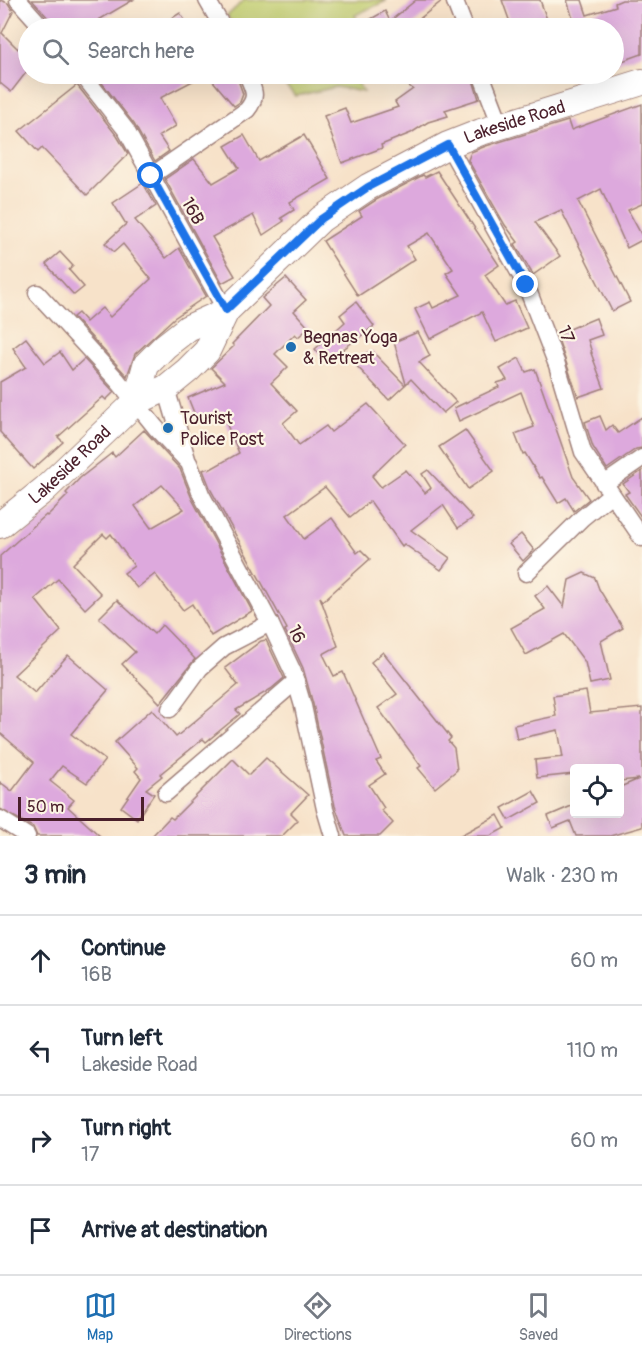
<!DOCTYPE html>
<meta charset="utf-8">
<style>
body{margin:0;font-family:Pangolin,sans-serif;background:#f6f6f7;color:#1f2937}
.controls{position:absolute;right:18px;bottom:18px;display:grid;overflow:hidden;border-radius:6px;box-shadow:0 6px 24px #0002}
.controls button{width:54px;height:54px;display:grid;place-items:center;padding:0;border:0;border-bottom:2px solid #e0e1e3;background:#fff;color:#1f2937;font:30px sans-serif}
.scale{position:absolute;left:18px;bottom:15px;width:126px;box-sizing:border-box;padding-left:6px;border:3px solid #4a1f2b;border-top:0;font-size:16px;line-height:21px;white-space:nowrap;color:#4a1f2b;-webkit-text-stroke:4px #fcf5e5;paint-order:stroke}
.stop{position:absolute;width:18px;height:18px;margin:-14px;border:4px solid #1a73e8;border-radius:50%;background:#fff}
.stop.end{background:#1a73e8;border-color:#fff;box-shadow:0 2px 6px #0008}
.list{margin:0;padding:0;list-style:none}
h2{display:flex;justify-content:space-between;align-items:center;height:78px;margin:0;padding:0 24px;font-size:26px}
h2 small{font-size:20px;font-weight:400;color:#747a83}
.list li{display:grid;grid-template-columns:39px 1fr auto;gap:18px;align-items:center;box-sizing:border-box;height:90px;padding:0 24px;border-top:2px solid #e0e1e3}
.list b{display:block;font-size:22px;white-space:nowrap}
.list p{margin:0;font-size:20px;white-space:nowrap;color:#747a83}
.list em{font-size:20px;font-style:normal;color:#747a83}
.icon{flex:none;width:33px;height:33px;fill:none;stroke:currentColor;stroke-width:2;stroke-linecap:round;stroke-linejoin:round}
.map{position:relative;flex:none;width:642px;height:836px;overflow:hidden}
.search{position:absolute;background:#fff;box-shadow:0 6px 24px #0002;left:18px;right:18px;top:18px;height:66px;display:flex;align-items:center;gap:15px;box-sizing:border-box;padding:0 21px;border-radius:33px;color:#747a83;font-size:22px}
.sheet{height:438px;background:#fff}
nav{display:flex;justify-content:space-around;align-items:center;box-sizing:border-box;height:84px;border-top:2px solid #e0e1e3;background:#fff;font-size:16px;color:#747a83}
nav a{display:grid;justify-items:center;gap:3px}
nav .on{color:#1f6fb2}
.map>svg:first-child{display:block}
.green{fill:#c1cd6f;stroke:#86764d;stroke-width:1.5}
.building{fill:#dda9dd;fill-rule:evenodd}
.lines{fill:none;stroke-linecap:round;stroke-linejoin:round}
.street-casing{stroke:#a0807a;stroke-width:19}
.primary-casing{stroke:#a0807a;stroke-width:28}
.street{stroke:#fff;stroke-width:16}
.primary{stroke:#fff;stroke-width:26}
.route{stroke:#1a73e8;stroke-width:8}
.poi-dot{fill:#1f6fb2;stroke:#fcf5e5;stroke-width:2}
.labels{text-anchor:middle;stroke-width:4.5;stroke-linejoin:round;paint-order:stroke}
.street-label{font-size:18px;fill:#4a1f2b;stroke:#fcf5e5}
.poi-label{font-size:18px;fill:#4a1f2b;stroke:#fcf5e5;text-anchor:start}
</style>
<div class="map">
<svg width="642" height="836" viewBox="0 0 642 836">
<rect width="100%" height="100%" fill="#fcf5e5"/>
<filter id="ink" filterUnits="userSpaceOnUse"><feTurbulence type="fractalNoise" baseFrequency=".0167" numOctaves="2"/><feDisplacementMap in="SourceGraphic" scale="12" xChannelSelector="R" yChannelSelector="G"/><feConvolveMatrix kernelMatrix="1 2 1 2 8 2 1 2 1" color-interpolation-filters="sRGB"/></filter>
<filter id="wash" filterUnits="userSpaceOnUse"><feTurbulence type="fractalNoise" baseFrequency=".008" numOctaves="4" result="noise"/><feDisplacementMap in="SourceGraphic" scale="24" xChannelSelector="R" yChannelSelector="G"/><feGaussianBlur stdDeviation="1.35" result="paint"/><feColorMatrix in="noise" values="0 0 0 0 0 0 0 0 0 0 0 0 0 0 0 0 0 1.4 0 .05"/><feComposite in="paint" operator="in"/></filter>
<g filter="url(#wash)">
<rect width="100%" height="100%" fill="#f7e2c9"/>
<!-- green -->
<g class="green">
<path d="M244,0h142v1l-31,14 6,13h-125l-9,-12z"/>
<path d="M274,74h79l10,18 -27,-5 -40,9z"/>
</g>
<g id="blocks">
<!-- building -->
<g class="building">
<path d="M0,0l8,3 5,8 -11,22 16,16 10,-12v33l-17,22 -11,-9z"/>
<path d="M32,0h101l-48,28h-32l-2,-7z"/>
<path d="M416,0h27l-35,28h-53l30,-17 5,10z"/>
<path d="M502,0h38l10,28h-38z"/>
<path d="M567,0h15l5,15 29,-9 -1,-3 7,-3h20v54l-28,10v-36h-59l-1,-3 19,-6z"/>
<path d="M180,13l10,15h-34z"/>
<path d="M95,74h111l-46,24 16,28 -17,10 10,15 -14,10 -21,-37z"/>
<path d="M207,74h25l6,6 5,14 -3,8 -6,4z"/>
<path d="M392,74h79l8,25 -34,11 3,6 -20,6 -17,11 -30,12 1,3 -40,15 -18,-47 21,-8 6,15 47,-16 -3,-5 18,-13z"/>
<path d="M77,85l40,51 11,18 -41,41 -45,-47 -4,4 -19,-21z"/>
<path d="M642,104v100l-14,6 14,26v4l-15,8 -26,-59 -23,12 52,101 -18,9 -51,-101 -26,12 25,34 -27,19 -18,-31 3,-2 -13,-17 -37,-65 3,-8 15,-6 82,-25 3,9z"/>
<path d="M244,135l15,26 45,-26 26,44 -40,23 4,8 -13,8 3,3 -21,14 -10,-20 -41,22 23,39 -13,7 -57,-104 29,-20 19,24 26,-15 -14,-22z"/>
<path d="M437,171l62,94 -14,10 20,30 10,-4 12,27 -31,14 -14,-30 -52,27 -15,-30 15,-7 3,6 28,-13 -15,-22 7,-4 -24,-36 -22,13 8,13 -57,37 -35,-55 39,-25 -3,-5 17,-11 47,-25 2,2z"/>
<path d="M143,183l13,23 -21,14 31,38 13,-10 27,48 -32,22 -39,36 -8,22 -54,-59 5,-4 8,9 16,-14 8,9 41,-38 -28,-35 -9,8 -9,-9 21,-19 -13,-21z"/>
<path d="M60,252l13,14 -4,4 15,17 -10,8 -28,-31z"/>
<path d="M286,278l20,22 -12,11 15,17 -11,9 -3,-3 -20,20 13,13 -17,16 26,28 -14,12 16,22 27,-19 5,6 37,-28 37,40 -33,32 9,11 25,-17 19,23 6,-5 -9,-14 6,-4 45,48 -15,10 -15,-23 -32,25 39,28 -9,12 -37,-26 -2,2 -32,-45 -20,16 -25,-30 -38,28 17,24 28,-21 25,35 4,-3 9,9 -47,42 -3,-4 18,49 -15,8 11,22 9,-4 38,87 -5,2 9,13 -16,11 15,23 -3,2 12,13 -13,13h-34l-11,-30 -22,-102 -10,-36 -18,-38 2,-1 -76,-139 -8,-20 5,-2 1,2 30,-17 -18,-42 -24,9 -9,-22 37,-16 -14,-14 23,-22 -2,-2 37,-38 -7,-8z"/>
<path d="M356,302l18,24 -48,36 -11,-13 30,-27 -5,-7z"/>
<path d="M596,318l6,17 -14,5 4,13h-1l13,35 -26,9 -21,-61 15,-8z"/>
<path d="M418,332l12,24 -11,6 37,40 -13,11 -32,-34 -5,5 -12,-42z"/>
<path d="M26,338l19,25 15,-11 12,18 12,-11 30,33 -8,8 -3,-3 -45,40 5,5 -30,27 -33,-37v-50l26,-15 -13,-19z"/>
<path d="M372,351l33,34 -16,15 -38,-40z"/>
<path d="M519,358l7,14 9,-3 38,108 16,22 -15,12 -8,-13 -8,5 -16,-26 -2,1 -15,-25 -2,1 -8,-20 19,-7 -13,-35 -62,29 -5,-13 45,-21 -2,-4 10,-3 -7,-11z"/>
<path d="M600,416l6,14 6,-5 6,8 24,-16v31l-6,1 -29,20 -14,-22 -8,-25z"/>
<path d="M144,430l36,39 12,30 60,112 -41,25 -19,-32 -9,6 -28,-36 -18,14 -13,-15 10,-7 -23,-32 -4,4 -4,-4 -30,30 28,30 -16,15 -27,-30 -23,20 26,32 -47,44 21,18 33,-38 40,35 -37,44 34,26 -18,23 -25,-17 -12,15 24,19 -6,7 32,29h-63l-4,-9 -33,-18v-27l12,9 22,-29 -34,-29v-177l46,-41 1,1 21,-21 -2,-2 14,-15 32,-25 3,4zM162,485l22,24 -33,19 -16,-22z"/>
<path d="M465,430l29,41 -26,18 -29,-42z"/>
<path d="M642,471v47l-17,-24 4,-2 -6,-8z"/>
<path d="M521,534l13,16 -11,11 -14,-17z"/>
<path d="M584,573l11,5 4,11 24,39 -22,13 9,39 -20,4 -5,-22 -21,-28 -38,21 -15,-27 34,-19 -10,-13 13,-10 16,21 5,-27z"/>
<path d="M117,600l37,34 8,-9 33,34 -35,44 -38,-39 13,-12 -36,-34z"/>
<path d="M266,640l18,38 -13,11 -35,21 4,4 -34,28 -3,-3 -43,35 2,2 -16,13 8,5 -17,25 -16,-12 20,-29 -6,-7 3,-3 -23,-26 37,-33 24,28 62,-52 -13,-17 36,-27z"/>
<path d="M383,652l68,86 -3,3 6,7 3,22 -22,18 -17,-20 3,-2 -43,-58 19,-14 -26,-32z"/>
<path d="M586,691l4,22 52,-5v119l-32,9h-34l-6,-15 -17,7 -5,-12 26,-11v8h46v-26l19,-8 -19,2v-13h-46v6l-37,4 -2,-18 28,-3 -5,-27 -41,9 -3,-14 42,-9 -3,-20z"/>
<path d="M266,758l42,37 -17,18 7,7 -16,16h-130l18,-19 3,2 60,-60 16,16z"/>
<path d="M533,791l7,12 -31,17 -7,-12z"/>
<path d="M498,815l7,13 -15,8h-31z"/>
</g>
</g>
</g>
<g filter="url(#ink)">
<use href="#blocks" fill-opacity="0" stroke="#a0807a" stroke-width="1.5"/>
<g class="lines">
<defs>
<g id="street">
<path d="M18,0l25,28"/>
<path d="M207,0l16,28"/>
<path d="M455,2l10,26"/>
<path d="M82,74l44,56 100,181"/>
<path d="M481,74l20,52"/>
<path d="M448,145l78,140 31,80 26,87 59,86"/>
<path d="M151,176l96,-66c12,-15 6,-20 0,-36"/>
<path d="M37,293l81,88 38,47 33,35 12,31 69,129 23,49 10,34 22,103 8,27"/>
<path d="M166,388l21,71"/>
<path d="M604,484l38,-26"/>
<path d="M526,573l56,-55 28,-23"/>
<path d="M170,709l30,-41 24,-21 46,-24"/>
<path d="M166,793l130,-112"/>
<path d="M0,819l27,17"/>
</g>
<g id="primary">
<path id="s1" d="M136,402l10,-37 19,-19 23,-18 38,-17 95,-92 47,-32 80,-42 33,-13 161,-50"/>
<path id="s2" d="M0,525l45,-36 91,-87 30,-14 22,-18 19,-19 19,-40"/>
</g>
</defs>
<!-- street casing -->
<use href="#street" class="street-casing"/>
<!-- primary casing -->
<use href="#primary" class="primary-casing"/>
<!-- street -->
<use href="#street" class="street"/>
<!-- primary -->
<use href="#primary" class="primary"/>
</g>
</g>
<g class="lines" filter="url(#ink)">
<!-- route -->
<path class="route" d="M151,176l75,134 95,-91 47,-32 80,-42 78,140"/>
</g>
<!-- markers -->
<g class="poi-dot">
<circle cx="291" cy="347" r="6"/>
<circle cx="168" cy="428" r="6"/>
</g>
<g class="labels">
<!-- street labels -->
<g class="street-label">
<text dy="6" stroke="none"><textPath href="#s1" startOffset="486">Lakeside Road</textPath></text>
<text transform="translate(193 211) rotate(61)" y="6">16B</text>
<text transform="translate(566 334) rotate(69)" y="6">17</text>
<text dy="6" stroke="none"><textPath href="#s2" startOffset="92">Lakeside Road</textPath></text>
<text transform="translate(297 634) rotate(65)" y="6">16</text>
</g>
<!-- poi labels -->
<g class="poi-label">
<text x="303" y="343">Begnas Yoga<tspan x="303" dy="21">&amp; Retreat</tspan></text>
<text x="180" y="424">Tourist<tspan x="180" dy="21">Police Post</tspan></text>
</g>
</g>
</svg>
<div class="controls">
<button><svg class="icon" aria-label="locate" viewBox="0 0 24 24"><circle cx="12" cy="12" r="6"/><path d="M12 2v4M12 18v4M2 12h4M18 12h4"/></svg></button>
</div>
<div class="scale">50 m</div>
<div class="stop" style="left:151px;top:176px"></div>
<div class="stop end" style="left:526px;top:285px"></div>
<div class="search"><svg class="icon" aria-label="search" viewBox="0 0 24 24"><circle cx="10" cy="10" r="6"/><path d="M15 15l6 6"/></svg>Search here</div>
</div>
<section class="sheet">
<h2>3 min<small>Walk · 230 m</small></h2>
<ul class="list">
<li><svg class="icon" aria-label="ahead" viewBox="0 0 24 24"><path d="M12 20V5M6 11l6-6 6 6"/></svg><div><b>Continue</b><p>16B</p></div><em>60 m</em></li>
<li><svg class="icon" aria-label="left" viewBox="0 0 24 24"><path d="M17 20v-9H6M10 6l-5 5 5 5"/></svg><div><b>Turn left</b><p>Lakeside Road</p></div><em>110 m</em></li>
<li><svg class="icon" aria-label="right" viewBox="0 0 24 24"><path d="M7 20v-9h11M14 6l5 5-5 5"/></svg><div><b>Turn right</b><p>17</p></div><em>60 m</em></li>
<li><svg class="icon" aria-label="arrive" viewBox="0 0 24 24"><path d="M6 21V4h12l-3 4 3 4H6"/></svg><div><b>Arrive at destination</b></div></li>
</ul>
</section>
<nav>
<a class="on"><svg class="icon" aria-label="map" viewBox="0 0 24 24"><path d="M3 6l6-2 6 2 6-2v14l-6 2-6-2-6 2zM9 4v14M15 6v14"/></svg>Map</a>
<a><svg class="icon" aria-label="directions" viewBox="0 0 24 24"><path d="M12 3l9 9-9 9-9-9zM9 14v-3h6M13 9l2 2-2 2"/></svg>Directions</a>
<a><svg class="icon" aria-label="saved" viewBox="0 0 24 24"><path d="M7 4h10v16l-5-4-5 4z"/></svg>Saved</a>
</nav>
